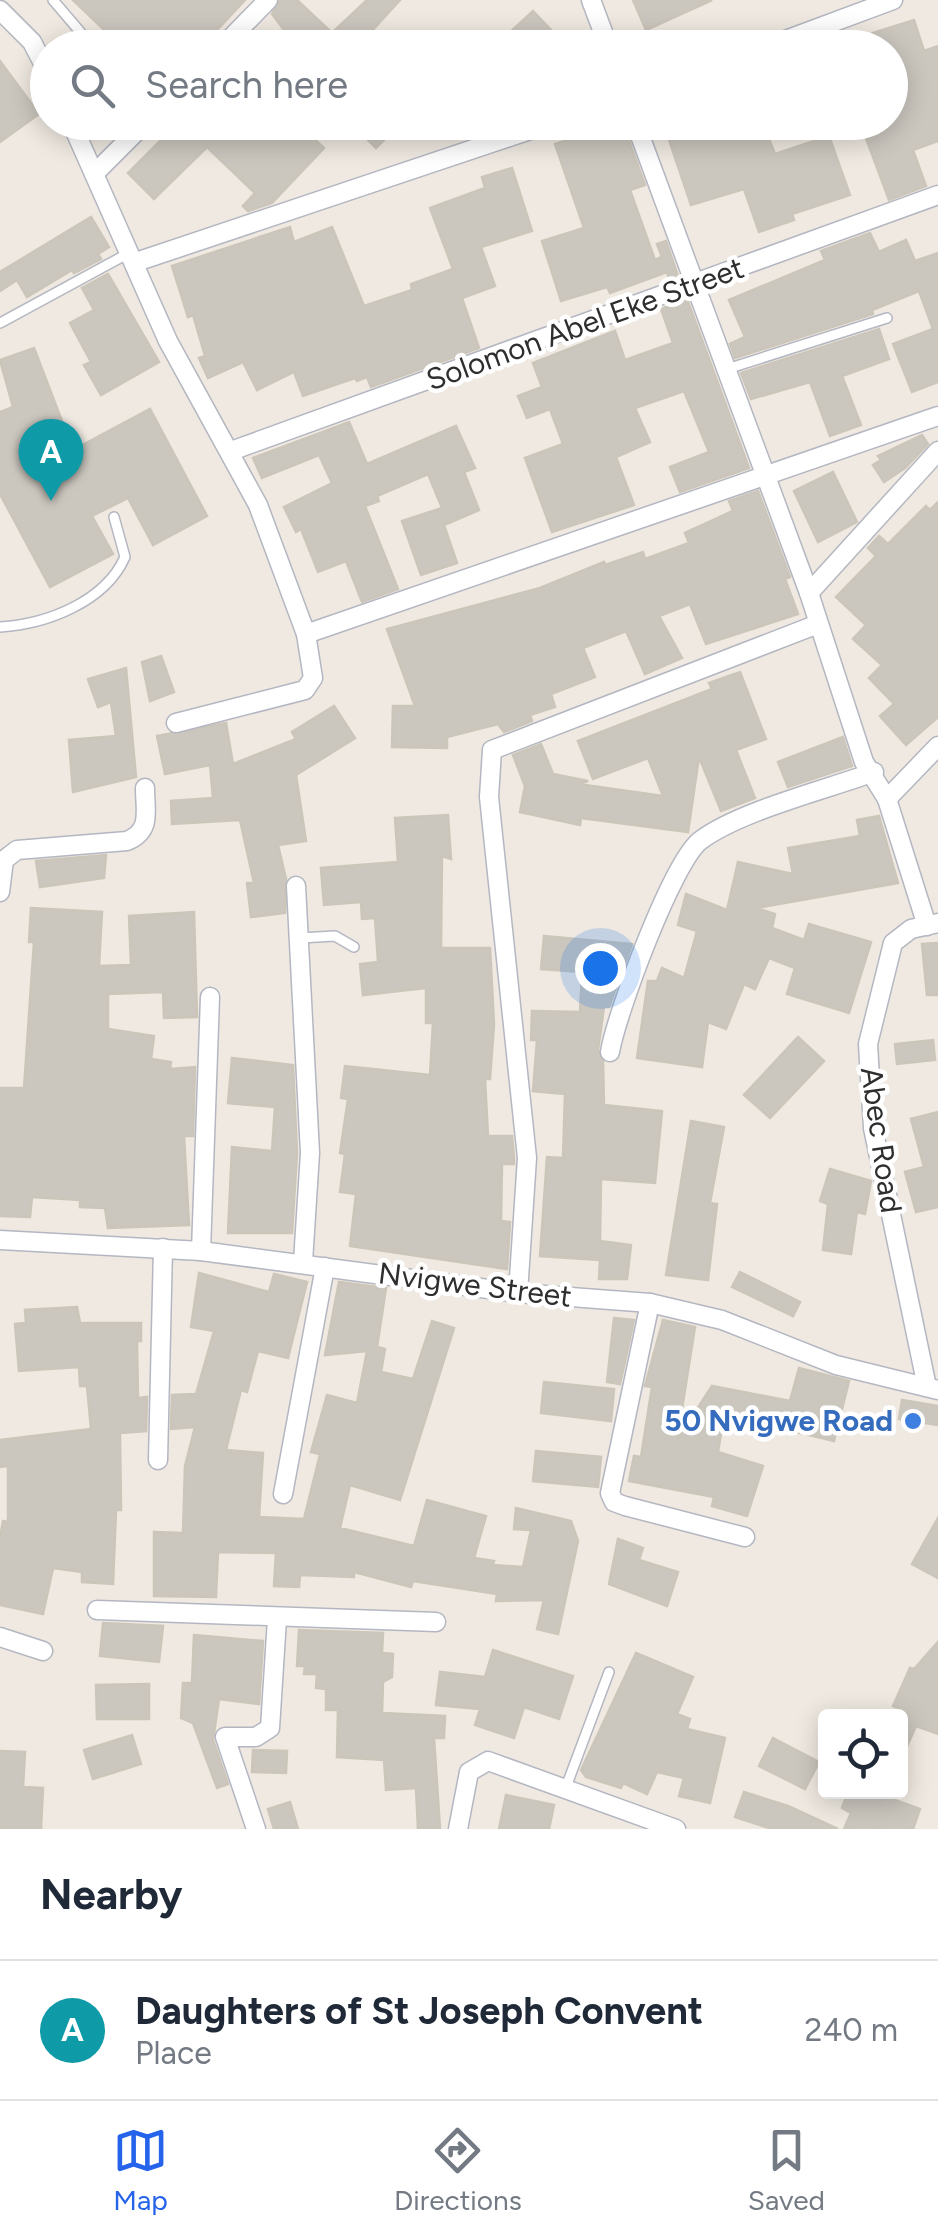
<!DOCTYPE html>
<style>
body{margin:0;font-family:Figtree,sans-serif;background:#f6f6f7;color:#1f2937}
.controls{position:absolute;right:30px;bottom:30px;display:grid;overflow:hidden;border-radius:10px;box-shadow:0 5px 25px #0003}
.controls button{width:90px;height:90px;display:grid;place-items:center;padding:0;border:0;border-bottom:2px solid #e0e1e3;background:#fff;color:#1f2937;font:50px sans-serif}
.you{position:absolute;left:600px;top:968px;width:35px;height:35px;margin:-25px;border:8px solid #fff;border-radius:50%;background:#1a73e8;box-shadow:0 0 0 15px #1a73e833}
.badge{display:grid;place-items:center;width:65px;height:65px;border-radius:50%;background:#2563eb;color:#fff;font-size:32px;font-weight:700}
.pin{position:absolute;translate:-50% -82px;filter:drop-shadow(0 2px 5px #0008)}
.pin::after{content:'';position:absolute;top:52px;width:35px;height:30px;background:inherit;clip-path:polygon(0 0,100% 0,50% 100%)}
.list{margin:0;padding:0;list-style:none}
h2{display:flex;justify-content:space-between;align-items:center;height:130px;margin:0;padding:0 40px;font-size:42px}
h2 small{font-size:32px;font-weight:400;color:#747a83}
.list li{display:grid;grid-template-columns:65px 1fr auto;gap:30px;align-items:center;box-sizing:border-box;height:140px;padding:0 40px;border-top:2px solid #e0e1e3}
.list b{display:block;font-size:38px;white-space:nowrap}
.list p{margin:0;font-size:32px;white-space:nowrap;color:#747a83}
.list em{font-size:32px;font-style:normal;color:#747a83}
.icon{flex:none;width:55px;height:55px;fill:none;stroke:currentColor;stroke-width:2;stroke-linecap:round;stroke-linejoin:round}
.map{position:relative;flex:none;width:938px;height:1829px;overflow:hidden}
.search{position:absolute;background:#fff;box-shadow:0 5px 25px #0003;left:30px;right:30px;top:30px;height:110px;display:flex;align-items:center;gap:25px;box-sizing:border-box;padding:0 35px;border-radius:55px;color:#747a83;font-size:38px}
.sheet{height:270px;background:#fff}
nav{display:flex;justify-content:space-around;align-items:center;box-sizing:border-box;height:140px;border-top:2px solid #e0e1e3;background:#fff;font-size:28px;color:#747a83}
nav a{display:grid;justify-items:center;gap:5px}
nav .on{color:#2563eb}
.map>svg:first-child{display:block}
.building{fill:#cbc7bf;stroke:#cbc5ba;stroke-width:2.5}
.lines{fill:none;stroke-linecap:round;stroke-linejoin:round}
.lane-casing{stroke:#b4b7c1;stroke-width:12}
.street-casing{stroke:#b4b7c1;stroke-width:21}
.lane{stroke:#fff;stroke-width:9}
.street{stroke:#fff;stroke-width:18}
.shop-dot{fill:#3f7fe0;stroke:#fff;stroke-width:4}
.labels{text-anchor:middle;stroke-width:9;stroke-linejoin:round;paint-order:stroke}
.street-label{font-size:30px;fill:#2e2e2e;stroke:#fff}
.shop-label{font-size:30px;font-weight:bold;fill:#366cbe;stroke:#fff;text-anchor:end}
</style>
<div class="map">
<svg width="938" height="1829" viewBox="0 0 938 1829">
<rect width="100%" height="100%" fill="#efe9e1"/>
<!-- building -->
<g class="building">
<path d="M73,0h172l-45,48h-77z"/>
<path d="M280,0h17l35,33 35,-33h33l-44,48h-82l13,-14 -15,-20z"/>
<path d="M633,0h79l-66,30z"/>
<path d="M533,11l18,19 6,18h-64z"/>
<path d="M914,20l10,31 14,-5v95l-25,9 13,36 -37,14 -29,-78h30v-74l-52,-4z"/>
<path d="M0,61l39,53 -39,28z"/>
<path d="M179,122h117l28,26 -52,55 -24,8 -5,-5 12,-13 -48,-46 -53,52 -26,-26z"/>
<path d="M350,122h52l-26,26z"/>
<path d="M622,122l23,63 -15,5 25,70 7,-3 -5,-13 9,-3 12,35 -9,3 -2,-7 -57,21 -3,-6 -46,14 -19,-60 42,-13 -29,-84z"/>
<path d="M663,122h99l13,32 54,-18 21,59 -58,19 2,6 -35,12 -15,-43 -53,16z"/>
<path d="M512,168l20,63 -51,16 14,39 -33,12 17,50 -108,39 -4,-10 -10,4 -2,-3 -52,18 -9,-24 -37,18 -14,-28 -35,16 -9,-20 6,-2 -12,-41 -5,2 -16,-51 118,-39 4,15 38,-15 32,79 48,-16 -1,-6 42,-15 -23,-61 55,-20 -3,-11z"/>
<path d="M91,217l18,30 -11,7 3,5 -27,14 -2,-3 -45,27 -10,-17 -17,11v-19z"/>
<path d="M870,233l9,19 27,-12 9,21 23,-8v129l-26,10 -19,-48 40,-15 -14,-38 -47,19 1,4 -138,44 -5,-14 15,-7 -16,-37 96,-40 -4,-9z"/>
<path d="M108,274l51,88 -58,33 -17,-30 7,-3 -21,-39 24,-13 -12,-22z"/>
<path d="M687,299l62,169 -69,24 -10,-25 39,-15 -25,-61 -49,17 15,34 -34,15 18,48 -82,27 -27,-74 38,-14 -13,-35 -23,9 -9,-22 24,-9 -9,-24 82,-32 10,29 48,-17 -12,-34z"/>
<path d="M879,329l10,30 -47,17 19,49 -31,11 -20,-54 -59,17 -10,-26z"/>
<path d="M34,348l39,102 77,-41 57,107 -54,29 -25,-47 -36,18 21,38 -63,33 -50,-93v-82l13,-5 -13,-47z"/>
<path d="M349,422l18,42 89,-38 19,42 -11,4 15,38 -35,15 13,38 -36,12 -19,-54 40,-13 -14,-34 -51,22 2,5 -14,5 33,83 -36,13 -16,-41 -28,11 -17,-43 -5,3 -12,-25 48,-24 -13,-28 -57,23 -9,-20z"/>
<path d="M922,435l6,9 -23,24 -21,14 -11,-17 8,-5 -3,-4z"/>
<path d="M833,472l24,50 -39,20 -24,-51z"/>
<path d="M758,491l32,86 -5,2 13,35 -92,30 -16,-40 -31,12 23,42 -37,16 -19,-43 -43,17 12,29 -44,17 4,13 -25,8 2,6 -28,11 -6,-8 -51,13v11l-55,-1 1,-41h22l-28,-77 153,-41 64,-26 1,3 38,-13 2,7 44,-16 -4,-10 48,-22 -4,-10z"/>
<path d="M938,502v215l-32,28 -26,-29 14,-12 -25,-26 13,-13 -29,-26 13,-14 -30,-28 40,-41 -8,-8 11,-12 9,8 38,-38 4,4z"/>
<path d="M161,656l13,36 -24,9 -8,-39z"/>
<path d="M126,668l10,109 -63,15 -4,-52 47,-4 -5,-34 -13,5 -10,-28z"/>
<path d="M740,672l26,67 -30,11 19,48 -34,13 -22,-54 -11,75 -107,-14 -1,7 -60,-13 5,-26 -12,-31 28,-11 12,30 35,7 -10,3 85,12 -15,-38 -55,21 -15,-38 134,-52 -3,-6z"/>
<path d="M334,706l21,32 -59,37 10,66 -28,4 8,34 -1,34 -34,4 -4,-34h7l-14,-63 -68,4 -1,-23 42,-3 -3,-33 -45,9 -8,-38 69,-13 7,41 63,-25 -4,-7z"/>
<path d="M843,737l9,29 -64,21 -10,-25z"/>
<path d="M448,815l3,44 -9,-3 -1,92h49l4,76 -4,55h-5l3,57h24l2,22v6h-12l-1,57 9,1 -3,47 -157,-23 6,-52 -16,-2 5,-38 -5,-1 8,-54 -7,-1 4,-32 85,9 3,-52h-7v-35l-63,7 -3,-31 18,-2 -3,-44 -13,1 -1,-17 -37,3 -3,-37 77,-6 -3,-44z"/>
<path d="M879,816l19,67 -142,25 19,6 -3,14 32,12 5,-16 62,18 -22,71 -62,-19 8,-26 -26,-10 -14,31 -11,-5 -18,45 -18,-7 -6,45 -65,-9 11,-77h9l5,-13 22,10 13,-47 -19,-6 8,-31 41,16 11,-48 55,12 -5,-26 72,-12 -3,-16z"/>
<path d="M106,855l-2,23 -64,9 -4,-26z"/>
<path d="M31,908l71,4 -3,54 32,-1 -2,-49 65,-4 3,105 -33,1 -1,-26 -55,2v35l46,7 -3,23 20,3 -1,7 25,-2 -2,69h-9l5,89 -81,3 -3,-20 -25,-1v-7l-48,-3 -2,20 -30,-1v-128h24l10,-146h-5z"/>
<path d="M544,936l88,8 -23,63h-5l-6,43 5,12 1,43 58,6 -7,72 -54,-4 -1,62 31,4 -4,34h-28l1,-19 -60,-4 7,-99 16,1 2,-64 -32,-3 4,-51h-6l1,-29 48,1 2,-40 -41,-3z"/>
<path d="M938,943v52h-11l-5,-51z"/>
<path d="M798,1037l26,24 -54,57 -26,-23z"/>
<path d="M933,1040l2,20 -38,4 -2,-20z"/>
<path d="M232,1058l61,7 4,88 -5,80h-64l4,-86 40,4 3,-44 -47,-4z"/>
<path d="M938,1112v95l-22,5 -11,-40 19,-5 -13,-48z"/>
<path d="M691,1121l33,6 -14,76 7,1 -9,76 -42,-5z"/>
<path d="M830,1169l41,12 -6,33 -8,-2 -6,42 -28,-4 5,-46 -8,-3z"/>
<path d="M740,1272l60,30 -7,14 -61,-29z"/>
<path d="M199,1273l70,19 5,-18 33,8 -19,76 -30,-7 -11,41 -6,-2 -15,60 37,3 -4,64 45,2 16,-65 -9,-2 16,-57 30,8 10,-52 -42,4 14,-73 47,6 -9,59 8,2 -4,23 32,7 19,-58 22,7 -54,172 -50,-15 -10,43 74,18 13,-46 59,16 -12,42 20,3 -1,4 30,2 8,-37 -17,-1 2,-21 55,13 7,20 -20,93 -21,-5 7,-29 -48,1 1,-7 -84,-13 -2,6 -57,-15v5l-54,-2 -1,12 -25,-1 2,-33 -58,-1 -2,45 -62,-1v-64l29,1 2,-67 10,-39 -24,2 1,-34 24,-1 18,-63 -23,-4z"/>
<path d="M77,1307l3,16h61v18h-4l1,57 9,-1 -1,34 -26,2 1,77h-5l-3,74 -31,-2v-10l-29,-4 -10,46 -43,-9v-67l3,-17 5,1v-56l-8,1v-27l91,-11 -4,-43h-7l-1,-19 -60,4 -4,-47 11,-1 -1,-13z"/>
<path d="M614,1318l20,2 -14,64 -13,-2z"/>
<path d="M663,1320l32,7 -18,113 35,-54 78,15 9,-33 50,13 -15,60 -110,-26 -6,37 45,14 -16,50 -35,-10 2,-9 -85,-16 5,-25 7,1 11,-70 -7,-1z"/>
<path d="M544,1382l70,7 -3,32 -70,-8z"/>
<path d="M902,1400l36,6v19l-39,-6z"/>
<path d="M536,1451l65,6 -3,30 -65,-6z"/>
<path d="M938,1518v60l-26,-14z"/>
<path d="M618,1539l25,9 -4,12 39,12 -11,34 -58,-22z"/>
<path d="M103,1623l60,3 -4,36 -59,-6z"/>
<path d="M299,1630l84,3 -1,20 11,1 -1,23 -9,5 -1,31 63,3 -1,22h-10l6,91h-22l-2,-41 -30,2 -2,-30 -47,-3 1,-47h-12v-21l-10,-1 1,-14h-13l1,-8h-8z"/>
<path d="M194,1635l69,6 -4,63 -40,-5 -6,41 15,44 -11,4 -24,-65 -12,-5 2,-35h9z"/>
<path d="M938,1642v92l-22,-8 -16,36v-53l-7,-3 17,-38 4,1z"/>
<path d="M493,1650l80,26 -14,43 -35,-12 -10,31 -39,-13 5,-16 -44,-4 4,-33 45,5z"/>
<path d="M636,1653l57,24 -16,37 13,5 -3,10 38,9 -15,65 -31,-7 5,-18 -27,-6 -10,22 -24,-11 -2,5 -35,-11 -5,-7z"/>
<path d="M149,1684v35h-52l-1,-34z"/>
<path d="M132,1735l9,29 -48,15 -9,-29z"/>
<path d="M773,1738l46,24 -14,27 -46,-23z"/>
<path d="M253,1750l34,1 -1,22 -34,-1z"/>
<path d="M0,1751l25,1 -2,35 20,1 -2,41h-41z"/>
<path d="M744,1792l44,14 50,23h-66l-37,-12z"/>
<path d="M848,1792h25l47,17 -7,20h-69l7,-16 -9,-5z"/>
<path d="M506,1795l48,10 -5,24h-50z"/>
<path d="M290,1802l8,27h-24l-6,-20z"/>
</g>
<g class="lines">
<defs>
<g id="lane">
<path d="M53,0l41,48"/>
<path d="M0,323l129,-70"/>
<path d="M727,369l160,-51"/>
<path d="M0,627c47,-3 105,-25 125,-70l-11,-40"/>
<path d="M300,938l35,-2 19,11"/>
<path d="M566,1787l43,-115"/>
</g>
<g id="street">
<path d="M591,0l18,48"/>
<path d="M0,10l32,32 16,31"/>
<path d="M221,48l47,-48"/>
<path d="M764,48l129,-48"/>
<path d="M71,122l97,219 90,164 48,129 7,44 -8,12 -129,33"/>
<path d="M635,122l174,471 55,169 23,37 40,127"/>
<path d="M95,173l51,-51"/>
<path d="M136,262l418,-140"/>
<path d="M231,451l707,-256"/>
<path d="M809,593l129,-142"/>
<path d="M306,634l632,-218"/>
<path d="M887,799l51,-53"/>
<path d="M296,886l14,267 -7,109"/>
<path d="M0,892l4,-32 13,-10 110,-9c25,-10 18,-30 18,-53"/>
<path d="M610,1052c6,-37 63,-192 91,-212 39,-29 124,-50 173,-68"/>
<path d="M0,1240l201,11 317,42 132,10 72,17 114,45 102,25"/>
<path d="M201,1251l9,-254"/>
<path d="M518,1293l9,-135 -38,-361 3,-47 326,-126"/>
<path d="M650,1303l-40,190 4,9 11,4 120,31"/>
<path d="M927,1387l-54,-259 -5,-84 25,-101 18,-14 27,-6"/>
<path d="M158,1460l5,-212"/>
<path d="M283,1494l42,-227"/>
<path d="M97,1610l339,12"/>
<path d="M0,1637l43,14"/>
<path d="M256,1829l-31,-92h31l14,-9 7,-109"/>
<path d="M458,1829l11,-57 19,-11 188,68"/>
</g>
</defs>
<!-- lane casing -->
<use href="#lane" class="lane-casing"/>
<!-- street casing -->
<use href="#street" class="street-casing"/>
<!-- lane -->
<use href="#lane" class="lane"/>
<!-- street -->
<use href="#street" class="street"/>
</g>
<!-- markers -->
<circle class="shop-dot" cx="913" cy="1421" r="10"/>
<g class="labels">
<!-- street labels -->
<g class="street-label">
<text transform="translate(585 324) rotate(-20)" y="10">Solomon Abel Eke Street</text>
<text transform="translate(881 1140) rotate(82)" y="10">Abec Road</text>
<text transform="translate(475 1285) rotate(7)" y="10">Nvigwe Street</text>
</g>
<!-- shop labels -->
<g class="shop-label">
<text x="893" y="1431">50 Nvigwe Road</text>
</g>
</g>
</svg>
<div class="controls">
<button><svg class="icon" aria-label="locate" viewBox="0 0 24 24"><circle cx="12" cy="12" r="6"/><path d="M12 2v4M12 18v4M2 12h4M18 12h4"/></svg></button>
</div>
<div class="you"></div>
<div class="pin badge" style="left:51px;top:501px;background:#0f9aa8">A</div>
<div class="search"><svg class="icon" aria-label="search" viewBox="0 0 24 24"><circle cx="10" cy="10" r="6"/><path d="M15 15l6 6"/></svg>Search here</div>
</div>
<section class="sheet">
<h2>Nearby<small></small></h2>
<ul class="list">
<li><span class="badge" style="background:#0f9aa8">A</span><div><b>Daughters of St Joseph Convent</b><p>Place</p></div><em>240 m</em></li>
</ul>
</section>
<nav>
<a class="on"><svg class="icon" aria-label="map" viewBox="0 0 24 24"><path d="M3 6l6-2 6 2 6-2v14l-6 2-6-2-6 2zM9 4v14M15 6v14"/></svg>Map</a>
<a><svg class="icon" aria-label="directions" viewBox="0 0 24 24"><path d="M12 3l9 9-9 9-9-9zM9 14v-3h6M13 9l2 2-2 2"/></svg>Directions</a>
<a><svg class="icon" aria-label="saved" viewBox="0 0 24 24"><path d="M7 4h10v16l-5-4-5 4z"/></svg>Saved</a>
</nav>
